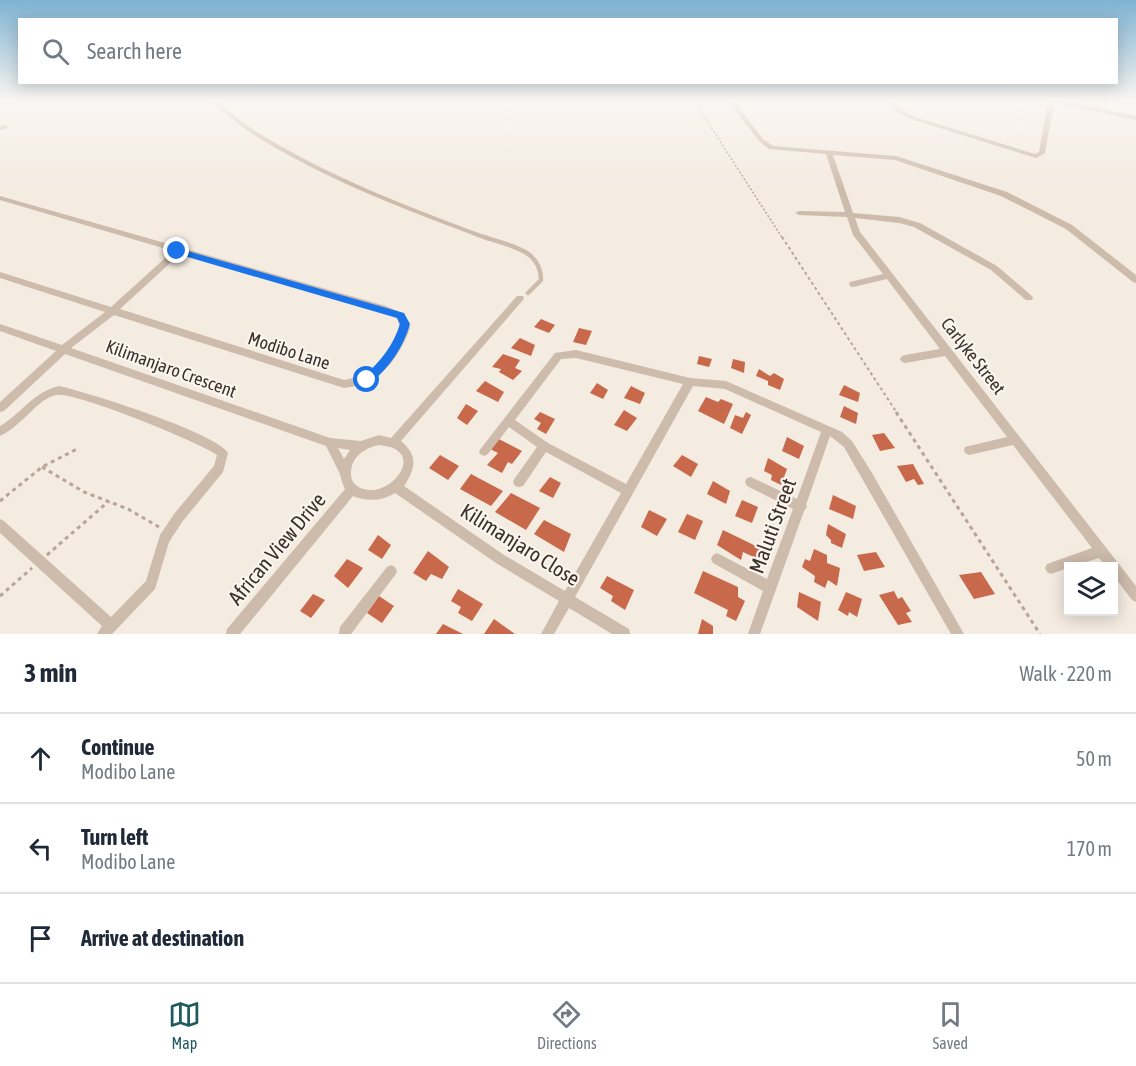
<!DOCTYPE html>
<meta charset="utf-8">
<style>
body{margin:0;font-family:"Asap Condensed",sans-serif;background:#f6f6f7;color:#1f2937}
.controls{position:absolute;right:18px;bottom:18px;display:grid;overflow:hidden;border-radius:0px;box-shadow:0 3px 15px #0003}
.controls button{width:54px;height:54px;display:grid;place-items:center;padding:0;border:0;border-bottom:2px solid #e0e1e3;background:#fff;color:#1f2937;font:30px sans-serif}
.stop{position:absolute;width:18px;height:18px;margin:-14px;border:4px solid #1a73e8;border-radius:50%;background:#fff}
.stop.end{background:#1a73e8;border-color:#fff;box-shadow:0 2px 6px #0008}
.list{margin:0;padding:0;list-style:none}
h2{display:flex;justify-content:space-between;align-items:center;height:78px;margin:0;padding:0 24px;font-size:26px}
h2 small{font-size:20px;font-weight:400;color:#747a83}
.list li{display:grid;grid-template-columns:39px 1fr auto;gap:18px;align-items:center;box-sizing:border-box;height:90px;padding:0 24px;border-top:2px solid #e0e1e3}
.list b{display:block;font-size:22px;white-space:nowrap}
.list p{margin:0;font-size:20px;white-space:nowrap;color:#747a83}
.list em{font-size:20px;font-style:normal;color:#747a83}
.icon{flex:none;width:33px;height:33px;fill:none;stroke:currentColor;stroke-width:2;stroke-linecap:round;stroke-linejoin:round}
.map{position:relative;flex:none;width:1136px;height:634px;overflow:hidden}
.search{position:absolute;background:#fff;box-shadow:0 3px 15px #0003;left:18px;right:18px;top:18px;height:66px;display:flex;align-items:center;gap:15px;box-sizing:border-box;padding:0 21px;border-radius:0px;color:#747a83;font-size:22px}
.sheet{height:348px;background:#fff}
nav{display:flex;justify-content:space-around;align-items:center;box-sizing:border-box;height:84px;border-top:2px solid #e0e1e3;background:#fff;font-size:16px;color:#747a83}
nav a{display:grid;justify-items:center;gap:3px}
nav .on{color:#1f5a5e}
.map>svg:first-child{display:block}
.building{fill:#c8694b}
.lines{fill:none;stroke-linecap:round;stroke-linejoin:round}
.path-far2{stroke:#b9a596;stroke-width:1.5;stroke-dasharray:2 2;stroke-linecap:butt}
.path-far1{stroke:#b9a596;stroke-width:2;stroke-dasharray:3 3;stroke-linecap:butt}
.path{stroke:#b9a596;stroke-width:3;stroke-dasharray:4 4;stroke-linecap:butt}
.service-far1{stroke:#cdbbac;stroke-width:4}
.service{stroke:#cdbbac;stroke-width:4.5}
.minor{fill:#cdbbac;fill-rule:evenodd}
.route{fill:#1a73e8}
.labels{text-anchor:middle;stroke-width:4.5;stroke-linejoin:round;paint-order:stroke}
.street-label{font-size:18px;fill:#3b302b;stroke:#fbf5ee}
.near-street-label{font-size:21px;fill:#3b302b;stroke:#fbf5ee}
</style>
<div class="map">
<svg width="1136" height="634" viewBox="0 0 1136 634">
<rect width="100%" height="100%" fill="#f4ebe1"/>
<!-- building -->
<g class="building">
<path d="M541,319l14,6 -6,8 -15,-6z"/>
<path d="M579,328l13,3 -6,14 -13,-3z"/>
<path d="M520,338l15,7 -4,11 -20,-8z"/>
<path d="M503,354l17,6 -5,8 7,3 -9,9 -14,-8 2,-3 -9,-2z"/>
<path d="M699,356l13,3 -3,8 -12,-3z"/>
<path d="M733,359l12,3 -1,11 -13,-5z"/>
<path d="M759,369l11,7 4,-3 10,6 -4,11 -12,-5v-4l-12,-5z"/>
<path d="M485,381l19,11 -6,10 -22,-11z"/>
<path d="M597,383l11,7 -5,9 -13,-6z"/>
<path d="M844,385l16,8 -2,9 -19,-7z"/>
<path d="M631,386l14,7 -5,11 -16,-6z"/>
<path d="M706,397l12,5 3,-3 12,5 -9,20 -26,-13z"/>
<path d="M466,404l12,7 -11,14 -10,-7z"/>
<path d="M844,406l14,7 -2,11 -16,-7z"/>
<path d="M624,410l13,8 -10,13 -13,-6z"/>
<path d="M540,412l15,7 -9,15 -9,-5 4,-6 -7,-4z"/>
<path d="M746,412l5,3 -9,19 -12,-6 5,-13 8,3z"/>
<path d="M884,433l11,15 -15,3 -8,-16z"/>
<path d="M495,437l27,14 -10,13 -4,-2 -6,11 -15,-8 11,-12 -10,-5z"/>
<path d="M787,437l17,9 -5,13 -17,-8z"/>
<path d="M440,455l19,11 -11,14 -19,-12z"/>
<path d="M682,455l16,9 -7,13 -18,-11z"/>
<path d="M768,458l19,11 -6,16 -10,-5 1,-5 -8,-4z"/>
<path d="M913,464l11,20 -6,1 -4,-6 -8,3 -9,-16z"/>
<path d="M471,474l32,17 -12,15 -31,-17z"/>
<path d="M550,477l11,6 -8,15 -14,-7z"/>
<path d="M713,481l17,10 -4,13 -19,-10z"/>
<path d="M511,493l29,15 -14,22 -31,-18z"/>
<path d="M833,495l23,11 -3,13 -24,-10z"/>
<path d="M742,500l16,7 -6,16 -17,-7z"/>
<path d="M649,510l18,9 -10,17 -16,-9z"/>
<path d="M687,514l16,7 -8,19 -17,-8z"/>
<path d="M544,520l27,14 -7,18 -30,-18z"/>
<path d="M828,524l18,10 -4,14 -11,-5v-3l-5,-5z"/>
<path d="M723,530l41,20 -4,10 -17,-8 -2,8 -24,-15z"/>
<path d="M378,535l13,10 -9,14 -14,-9z"/>
<path d="M814,549l13,6v8l13,5 -3,18 -9,-6 -3,8 -11,-6 1,-6 -13,-9 3,-8 5,2z"/>
<path d="M428,551l21,16 -7,12 -11,-5 -5,7 -13,-8z"/>
<path d="M876,552l9,15 -21,4 -7,-16z"/>
<path d="M347,559l16,9 -15,20 -14,-12z"/>
<path d="M703,571l35,16v10l7,4 -9,20 -10,-5 2,-6 -34,-17z"/>
<path d="M981,572l14,22 -21,5 -15,-24z"/>
<path d="M607,576l27,14 -9,20 -14,-9 2,-5 -13,-8z"/>
<path d="M458,589l25,15 -11,17 -14,-8 3,-6 -10,-6z"/>
<path d="M894,591l4,8 4,-2 9,14 -5,2 6,9 -14,3 -19,-30z"/>
<path d="M799,592l22,10 -3,19 -21,-14z"/>
<path d="M846,592l16,7 -5,18 -8,-5 -1,4 -10,-6z"/>
<path d="M313,594l12,6 -14,18 -11,-7z"/>
<path d="M379,596l15,10 -12,17 -15,-10z"/>
<path d="M494,619l21,15h-31z"/>
<path d="M702,619l11,7v8h-15z"/>
<path d="M443,624l20,10h-27z"/>
</g>
<g class="lines">
<!-- path-far2 -->
<path class="path-far2" d="M694,101l89,138"/>
<!-- path-far1 -->
<path class="path-far1" d="M782,237l115,176"/>
<!-- path -->
<g class="path">
<path d="M896,412l144,222"/>
<path d="M42,467l42,25 44,17 31,18"/>
<path d="M0,501l42,-34 35,-18"/>
<path d="M47,555l62,-54"/>
<path d="M0,596l32,-28"/>
</g>
<!-- service-far1 -->
<path class="service-far1" d="M213,101c13,10 26,22 40,31 73,46 155,77 236,107"/>
<!-- service -->
<path class="service" d="M485,237c24,9 56,12 56,43l-13,13"/>
<!-- minor -->
<g class="minor">
<path d="M728,101h6l29,38 10,7 123,10 111,36 65,33 64,50v8l-3,-1 -67,-53 -65,-33 -106,-36 -62,-5 20,58 46,4 21,6 77,43 35,30 1,2 -1,2h-6l-35,-30 -77,-43 -15,-4 -44,-5 5,14 276,354v16l-4,-2 -18,-24v-10h-8l-7,-8 -26,8h-5v2l-17,6 -4,-2 -2,-4 2,-4 45,-16 -79,-103 -44,10 -4,-2 -1,-3 1,-3 42,-10 -62,-81 -40,7 -3,-1 -2,-3 2,-3 3,-1 35,-6 -53,-70 -34,8 -3,-1 -1,-2 1,-2 33,-8 -30,-39 -6,-18 -48,-2 -4,-2 4,-2 46,1 -19,-58 -57,-5 -10,-8z"/>
<path d="M887,101h6l6,8 16,8 120,37 4,-2 9,-51h15l73,15v4l-82,-17 -9,50 -9,5 -125,-39 -16,-8z"/>
<path d="M5,125l2,1v2l-7,2v-4z"/>
<path d="M0,196l386,110 18,8 6,14c-12,32 -30,56 -66,60l-230,-73 -43,33 259,90 31,3 18,-6 12,3 126,-142h6l1,2 -1,2 -122,141c18,15 14,28 3,45l100,69 61,36 56,-98 -75,-41 -23,34 -4,1 -4,-1 -2,-4 2,-4 22,-31 -28,-20 -21,27 -4,2 -4,-2 -1,-3 76,-98 21,-3 114,28 36,3 116,51 10,9 20,32 92,161h-13l-107,-187 -14,-11 -24,69 1,2 -3,4 -44,123h-12l15,-43 -50,-28 -2,-4 2,-4 4,-2 50,26 26,-70 -46,-23 -2,-4 2,-4 4,-1 46,22 24,-67 -96,-43 -32,-3 -118,211 54,32 1,5h-18l-43,-26 -15,26h-13l18,-33 -63,-38 -101,-70c-13,8 -27,9 -42,3l-113,138h-14l1,-5 118,-140 -3,-7 -2,-8 -14,-28 -261,-92 -61,57 -4,1v-10l56,-51 -56,-20v-7l62,21 43,-33 -105,-34v-6l111,35 62,-56 -173,-51zM181,253l202,59 14,6 3,10c-9,26 -27,48 -56,52l-224,-71zM576,358l107,26 -57,100 -78,-41 -33,-23 46,-61zM379,445c4,1 10,1 14,3 26,12 -2,44 -24,42 -5,-1 -9,-1 -13,-5 -4,-3 -5,-7 -5,-13 1,-16 14,-24 28,-27zM338,448l12,2 -6,9z"/>
<path d="M59,386c28,6 158,47 169,67l-5,19 -41,50 -13,20 -14,47 -43,45h-15l5,-8 -102,-93v-14l4,2 107,96 35,-36 14,-46 14,-21 40,-48 3,-11c-18,-13 -143,-64 -161,-60 -19,4 -35,32 -56,41v-10c23,-13 31,-33 59,-40z"/>
<path d="M391,565l4,2 2,4 -2,4 -44,59h-12v-2l1,-5 47,-60z"/>
</g>
</g>
<!-- sky -->
<linearGradient id="sky" x2="0" y2="1"><stop stop-color="#7eb2d2"/><stop offset="0.53" stop-color="#faf6f2"/><stop offset="1" stop-color="#faf6f2" stop-opacity="0"/></linearGradient>
<rect width="1136" height="190" fill="url(#sky)"/>
<!-- route -->
<path class="route" d="M177,248l227,65 6,11c-7,24 -20,42 -39,59h-8v-6c18,-16 30,-31 37,-53l-3,-6 -223,-65 -1,-2z"/>
<g class="labels">
<!-- street labels -->
<g class="street-label">
<text transform="translate(289 351) rotate(18)" y="6">Modibo Lane</text>
<text transform="translate(973 356) rotate(52)" y="6">Carlyke Street</text>
<text transform="translate(171 369) rotate(20)" y="6">Kilimanjaro Crescent</text>
</g>
<!-- near-street labels -->
<g class="near-street-label">
<text transform="translate(773 526) rotate(-70)" y="7">Maluti Street</text>
<text transform="translate(520 545) rotate(32)" y="7">Kilimanjaro Close</text>
<text transform="translate(277 549) rotate(-50)" y="7">African View Drive</text>
</g>
</g>
</svg>
<div class="controls">
<button><svg class="icon" aria-label="layers" viewBox="0 0 24 24"><path d="M12 4l9 5-9 5-9-5zM3 14l9 5 9-5"/></svg></button>
</div>
<div class="stop" style="left:367px;top:380px"></div>
<div class="stop end" style="left:177px;top:251px"></div>
<div class="search"><svg class="icon" aria-label="search" viewBox="0 0 24 24"><circle cx="10" cy="10" r="6"/><path d="M15 15l6 6"/></svg>Search here</div>
</div>
<section class="sheet">
<h2>3 min<small>Walk · 220 m</small></h2>
<ul class="list">
<li><svg class="icon" aria-label="ahead" viewBox="0 0 24 24"><path d="M12 20V5M6 11l6-6 6 6"/></svg><div><b>Continue</b><p>Modibo Lane</p></div><em>50 m</em></li>
<li><svg class="icon" aria-label="left" viewBox="0 0 24 24"><path d="M17 20v-9H6M10 6l-5 5 5 5"/></svg><div><b>Turn left</b><p>Modibo Lane</p></div><em>170 m</em></li>
<li><svg class="icon" aria-label="arrive" viewBox="0 0 24 24"><path d="M6 21V4h12l-3 4 3 4H6"/></svg><div><b>Arrive at destination</b></div></li>
</ul>
</section>
<nav>
<a class="on"><svg class="icon" aria-label="map" viewBox="0 0 24 24"><path d="M3 6l6-2 6 2 6-2v14l-6 2-6-2-6 2zM9 4v14M15 6v14"/></svg>Map</a>
<a><svg class="icon" aria-label="directions" viewBox="0 0 24 24"><path d="M12 3l9 9-9 9-9-9zM9 14v-3h6M13 9l2 2-2 2"/></svg>Directions</a>
<a><svg class="icon" aria-label="saved" viewBox="0 0 24 24"><path d="M7 4h10v16l-5-4-5 4z"/></svg>Saved</a>
</nav>
